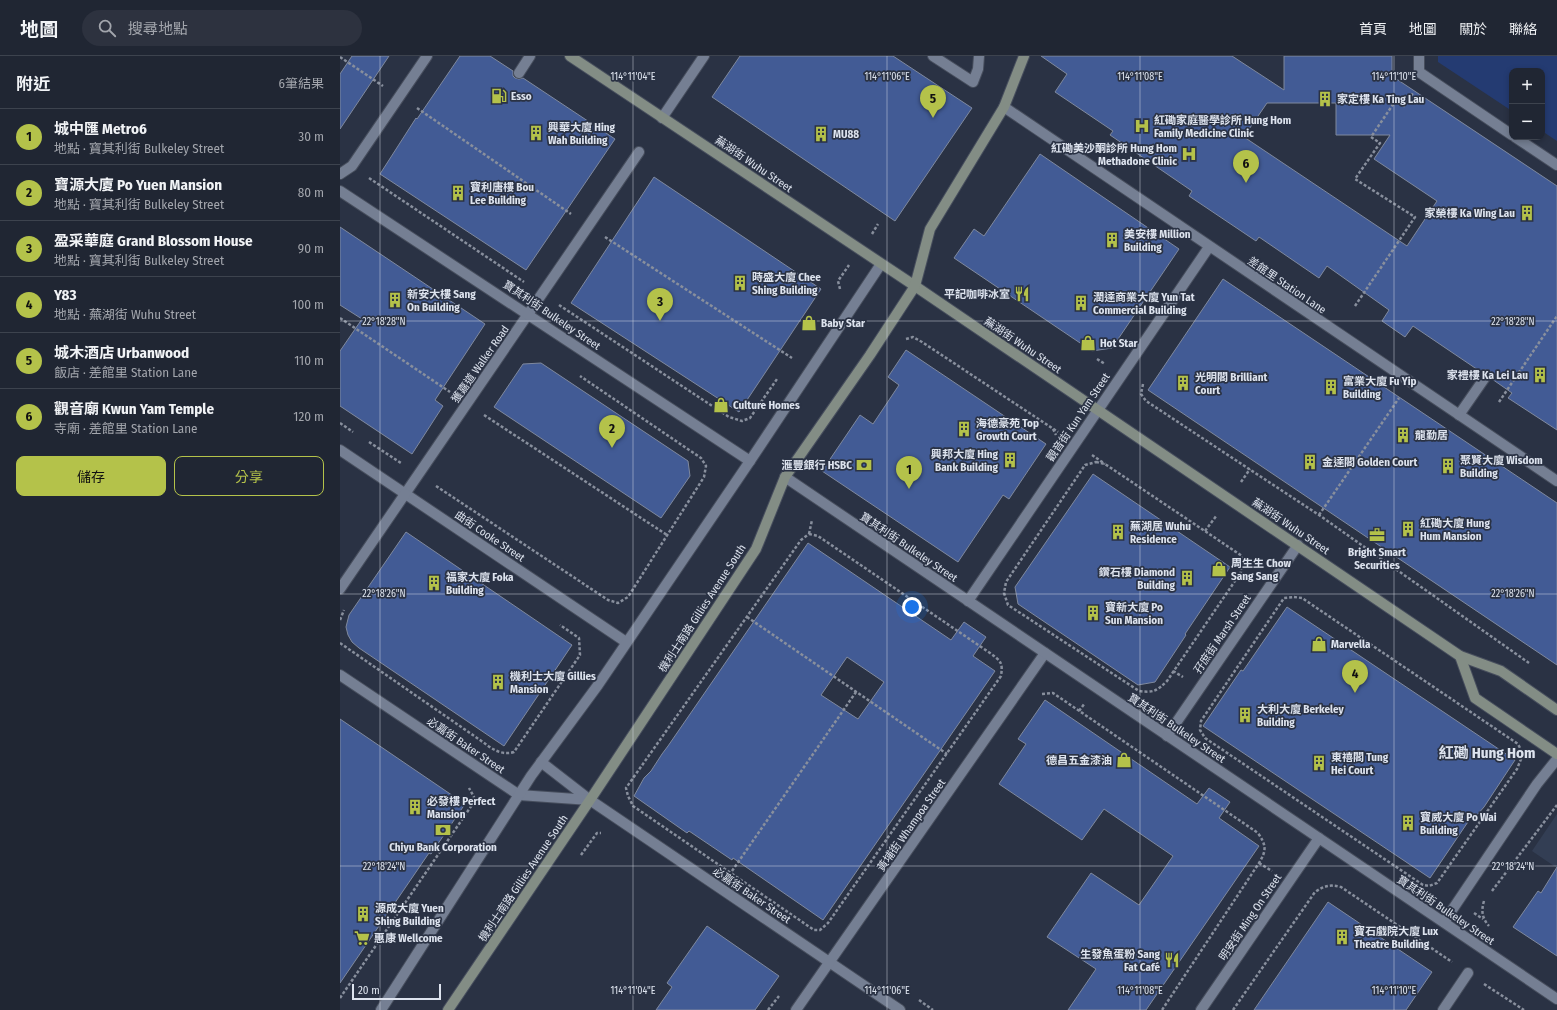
<!DOCTYPE html>
<html lang="zh-TW">
<meta charset="utf-8">
<style>
body{margin:0;font-family:"Fira Sans Condensed","Noto Sans TC",sans-serif;background:#2d323f;color:#f1f3f6}
.controls{position:absolute;right:12px;top:12px;display:grid;overflow:hidden;border-radius:8px;box-shadow:0 2px 6px #0003}
.controls button{width:36px;height:36px;display:grid;place-items:center;padding:0;border:0;border-bottom:1px solid #3d434e;background:#202633;color:#f1f3f6;font:20px sans-serif}
.scale{position:absolute;left:12px;bottom:10px;width:89px;box-sizing:border-box;padding-left:4px;border:2px solid #dde3ee;border-top:0;font-size:11px;line-height:14px;white-space:nowrap;color:#dde3ee;-webkit-text-stroke:3px #2a3244;paint-order:stroke}
.you{position:absolute;left:572px;top:551px;width:14px;height:14px;margin:-10px;border:3px solid #fff;border-radius:50%;background:#1a73e8;box-shadow:0 0 0 6px #1a73e833}
.badge{display:grid;place-items:center;width:26px;height:26px;border-radius:50%;background:#b4c24a;color:#111;font-size:13px;font-weight:700}
.pin{position:absolute;translate:-50% -33px;filter:drop-shadow(0 1px 2px #0008)}
.pin::after{content:'';position:absolute;top:21px;width:14px;height:12px;background:inherit;clip-path:polygon(0 0,100% 0,50% 100%)}
.list{margin:0;padding:0;list-style:none}
h2{display:flex;justify-content:space-between;align-items:center;height:52px;margin:0;padding:0 16px;font-size:17px}
h2 small{font-size:13px;font-weight:400;color:#a2a5ac}
.list li{display:grid;grid-template-columns:26px 1fr auto;gap:12px;align-items:center;box-sizing:border-box;height:56px;padding:0 16px;border-top:1px solid #3d434e}
.list b{display:block;font-size:15px;white-space:nowrap}
.list p{margin:0;font-size:13px;white-space:nowrap;color:#a2a5ac}
.list em{font-size:13px;font-style:normal;color:#a2a5ac}
.actions{display:flex;gap:8px;padding:12px 16px}
.actions a{flex:1;padding:9px 0;border:1px solid #b4c24a;border-radius:8px;text-align:center;font-size:14px;color:#b4c24a}
.actions .main{background:#b4c24a;color:#111}
.icon{flex:none;width:22px;height:22px;fill:none;stroke:currentColor;stroke-width:2;stroke-linecap:round;stroke-linejoin:round}
.map{position:relative;flex:none;width:1217px;height:954px;overflow:hidden}
header{display:flex;align-items:center;gap:24px;box-sizing:border-box;height:56px;padding:0 20px;background:#202633;border-bottom:1px solid #3d434e}
header strong{font-size:19px}
nav{display:flex;gap:22px;margin-inline-start:auto;font-size:14px}
.search{width:280px;height:36px;background:#2d323f;display:flex;align-items:center;gap:10px;box-sizing:border-box;padding:0 14px;border-radius:22px;color:#a2a5ac;font-size:15px}
main{display:flex}
aside{flex:1;background:#202633}
.map>svg:first-child{display:block}
.built{fill:#333e54}
.green{fill:#243b72}
.building{fill:#425b95;stroke:#7f899e;fill-rule:evenodd}
.lines{fill:none;stroke-linecap:round;stroke-linejoin:round}
.service-casing{stroke:#474e5d;stroke-width:12}
.pedestrian-casing{stroke:#474e5d;stroke-width:12}
.minor-casing{stroke:#474e5d;stroke-width:12}
.tertiary-casing{stroke:#474e5d;stroke-width:12}
.secondary-casing{stroke:#474e5d;stroke-width:12}
.path{stroke:#888f9d;stroke-width:2.5;stroke-dasharray:3 2;stroke-linecap:butt}
.service{stroke:#757f93;stroke-width:10}
.pedestrian{stroke:#757f93;stroke-width:10}
.minor{stroke:#757f93;stroke-width:10}
.tertiary{stroke:#757f93;stroke-width:10}
.secondary{stroke:#838d85;stroke-width:10}
.ticks{fill:none;stroke:#dde3ee;stroke-width:1;stroke-opacity:0.45}
.labels{text-anchor:middle;stroke-width:3.5;stroke-linejoin:round;paint-order:stroke}
.poi-label{font-size:11px;font-weight:bold;fill:#dde3ee;stroke:#2a3244;text-anchor:start}
.street-label{font-size:11px;fill:#dde3ee;stroke:#2a3244}
.district-label{font-size:15px;font-weight:bold;fill:#dde3ee;stroke:#2a3244}
.ticks-label{font-size:10px;text-anchor:middle;fill:#dde3ee;stroke:#2a3244;stroke-width:3.5;stroke-linejoin:round;paint-order:stroke}
</style>
<header>
<strong>地圖</strong>
<div class="search"><svg class="icon" aria-label="search" viewBox="0 0 24 24"><circle cx="10" cy="10" r="6"/><path d="M15 15l6 6"/></svg>搜尋地點</div>
<nav><a>首頁</a><a>地圖</a><a>關於</a><a>聯絡</a></nav>
</header>
<main>
<aside>
<h2>附近<small>6筆結果</small></h2>
<ul class="list">
<li><span class="badge">1</span><div><b>城中匯 Metro6</b><p>地點 · 寶其利街 Bulkeley Street</p></div><em>30 m</em></li>
<li><span class="badge">2</span><div><b>寶源大廈 Po Yuen Mansion</b><p>地點 · 寶其利街 Bulkeley Street</p></div><em>80 m</em></li>
<li><span class="badge">3</span><div><b>盈采華庭 Grand Blossom House</b><p>地點 · 寶其利街 Bulkeley Street</p></div><em>90 m</em></li>
<li><span class="badge">4</span><div><b>Y83</b><p>地點 · 蕪湖街 Wuhu Street</p></div><em>100 m</em></li>
<li><span class="badge">5</span><div><b>城木酒店 Urbanwood</b><p>飯店 · 差館里 Station Lane</p></div><em>110 m</em></li>
<li><span class="badge">6</span><div><b>觀音廟 Kwun Yam Temple</b><p>寺廟 · 差館里 Station Lane</p></div><em>120 m</em></li>
</ul>
<div class="actions"><a class="main">儲存</a><a>分享</a></div>
</aside>
<div class="map">
<svg width="1217" height="954" viewBox="0 0 1217 954">
<rect width="100%" height="100%" fill="#2a3244"/>
<!-- built -->
<path class="built" d="M1217,758v54l-25,-17z"/>
<!-- green -->
<path class="green" d="M1098,0h119v85l-15,-10v-60h-30v40l-74,-49z"/>
<!-- building -->
<g class="building">
<path d="M12,0h37l-49,73v-55z"/>
<path d="M120,0h30l23,15v5l2,2 4,1 4,-1 92,61 -89,131 -146,-96 36,-56 1,1z"/>
<path d="M400,0h153l79,52 -77,113 -183,-124z"/>
<path d="M701,0h191l52,34v-34h108v20l165,110v244l-49,-32 4,-5 -20,-14v-5l-3,-4h-5l-3,2 -68,-46 -8,11 -23,-16 7,-11 -62,-44 -8,12 -60,-41 -3,4 -67,-45 3,-5 -82,-56 3,-4 -58,-39 12,-18zM927,47h69v32h54l-16,24 63,42 -30,45 -166,-111h4z"/>
<path d="M700,98l139,95 -67,99 -20,3 -138,-93 20,-29 10,7z"/>
<path d="M314,121l167,112 -82,123 -168,-109z"/>
<path d="M0,171l145,97 -50,76 8,6 -31,48 -72,-48v-55l22,-32 -22,-14z"/>
<path d="M883,223l334,224v162l-409,-275z"/>
<path d="M566,294l140,94 -37,55 -6,-4 -45,67 -136,-91 38,-56 13,9 26,-39 -11,-8z"/>
<path d="M201,307l147,98 2,15 -29,42 -167,-111 29,-43z"/>
<path d="M753,418l137,93 -45,67 1,1 -31,47 -17,3 -120,-81 -3,-17z"/>
<path d="M66,476l166,113 -68,101 -145,-98 -7,-6 -4,-7 -2,-8 3,-12z"/>
<path d="M468,487l143,97 13,-18 22,15 -13,19 22,15 -172,249 -90,-62 -1,2 -43,-29 -2,2 -53,-37 10,-18 7,-7 11,-17 6,-8zM507,601l37,25 -26,37 -37,-24z"/>
<path d="M947,551l228,153 -31,47 -7,8 -3,-2 -44,65 -227,-152 38,-56 2,1z"/>
<path d="M705,644l152,104 12,-16 21,14 -11,16 40,28 -113,164h-78l28,-41 -49,-32 44,-64 48,32 34,-49 -69,-47 -22,31 -83,-56 27,-40 -8,-5z"/>
<path d="M0,663l125,85 -34,50 -2,-1 -89,130z"/>
<path d="M1217,811v89l-44,-29 25,-36 3,2z"/>
<path d="M988,846l104,70 -26,38h-152z"/>
<path d="M367,870l72,50 -24,34h-99l16,-23 -5,-4z"/>
</g>
<g class="lines">
<defs>
<g id="service">
<path d="M179,17l11,-17"/>
<path d="M1119,359l27,-39"/>
</g>
<g id="pedestrian">
<path d="M1079,0v16l93,63"/>
<path d="M1175,81l42,28"/>
<path d="M0,118l12,-8 75,-110"/>
<path d="M65,438l234,-342"/>
<path d="M1103,954l25,-37"/>
</g>
<g id="minor">
<path d="M593,0l40,26 5,-13 1,-13"/>
<path d="M664,51l553,374"/>
<path d="M322,62l42,-62"/>
<path d="M0,135l410,270"/>
<path d="M0,394l286,192"/>
<path d="M0,533l65,-95"/>
<path d="M628,545l241,-354"/>
<path d="M201,706l49,38 310,210"/>
<path d="M456,954l249,-357"/>
<path d="M861,954l118,-172"/>
</g>
<g id="tertiary">
<path d="M445,421l772,522"/>
<path d="M0,619l179,120 71,5"/>
<path d="M827,680l131,-191"/>
<path d="M1104,866l93,-138 20,-25"/>
<path d="M41,954l150,-234 67,-91 152,-224 131,-197"/>
</g>
<g id="secondary">
<path d="M230,0l345,230 545,370 41,15 56,39"/>
<path d="M1120,600l15,42 82,56"/>
<path d="M108,954l142,-210 166,-251 29,-72 85,-122 45,-69 15,-57 74,-122 20,-51"/>
</g>
</defs>
<!-- service casing -->
<use href="#service" class="service-casing"/>
<!-- pedestrian casing -->
<use href="#pedestrian" class="pedestrian-casing"/>
<!-- minor casing -->
<use href="#minor" class="minor-casing"/>
<!-- tertiary casing -->
<use href="#tertiary" class="tertiary-casing"/>
<!-- secondary casing -->
<use href="#secondary" class="secondary-casing"/>
<!-- path -->
<g class="path">
<path d="M0,1l43,29"/>
<path d="M77,52l154,106"/>
<path d="M29,122l155,104"/>
<path d="M532,178l6,-10"/>
<path d="M265,181l187,121"/>
<path d="M500,233l-2,-8 11,-16"/>
<path d="M219,249l170,112 13,4 8,-3 27,-39"/>
<path d="M1015,250l60,-89 -60,-38 25,-36 -9,-6 25,-37 8,6 9,-13"/>
<path d="M0,262l110,74"/>
<path d="M566,283l7,-2 9,5 136,90"/>
<path d="M757,303l8,5"/>
<path d="M803,328l-2,10 5,7 173,114 210,148"/>
<path d="M1159,346l58,-86"/>
<path d="M144,359l183,120"/>
<path d="M0,367l13,9"/>
<path d="M713,373l3,6"/>
<path d="M29,386l32,21"/>
<path d="M752,399l13,9"/>
<path d="M756,406l9,2 137,92 -1,16 -2,3 -72,106c-10,10 -14,12 -28,10l-131,-86 -4,-12 2,-11 73,-108 6,-9z"/>
<path d="M901,426l9,-13"/>
<path d="M96,430l172,114 10,3 10,-6 76,-120 2,-11 -5,-8 -121,-82"/>
<path d="M979,459l80,-117"/>
<path d="M865,475l12,-16"/>
<path d="M469,478l9,2 172,117c11,8 13,10 11,23l-173,247 -8,7h-6l-181,-124 -5,-10 -2,-8 175,-248z"/>
<path d="M469,478l3,-14"/>
<path d="M899,519l9,6"/>
<path d="M954,541l8,1 216,146 5,10 -6,15 -80,114 -8,3 -6,-1 -218,-147 -5,-8 1,-9 83,-123z"/>
<path d="M407,561l200,137"/>
<path d="M0,564l4,-10"/>
<path d="M0,587l140,97c11,8 20,16 34,12l66,-97 -1,-17 -19,-13"/>
<path d="M833,615l10,6"/>
<path d="M702,638l11,-1 205,140c8,12 9,17 1,30l-97,147"/>
<path d="M739,655l6,-8"/>
<path d="M241,799l16,-22h4"/>
<path d="M919,807l13,8"/>
<path d="M392,815l124,-179"/>
<path d="M1152,835l65,-86"/>
<path d="M1144,845c-3,10 -2,17 5,25"/>
<path d="M1134,857l9,6"/>
<path d="M1144,928l40,26"/>
<path d="M0,942l132,-193 2,-8 -5,-9"/>
<path d="M579,944l14,10"/>
<path d="M428,954l11,-14"/>
<path d="M893,954l82,-118c9,-6 15,-8 26,-5l111,75"/>
</g>
<!-- service -->
<use href="#service" class="service"/>
<!-- pedestrian -->
<use href="#pedestrian" class="pedestrian"/>
<!-- minor -->
<use href="#minor" class="minor"/>
<!-- tertiary -->
<use href="#tertiary" class="tertiary"/>
<!-- secondary -->
<use href="#secondary" class="secondary"/>
</g>
<!-- ticks -->
<path class="ticks" d="M40,0v954M293,0v954M547,0v954M800,0v954M1054,0v954M0,265h1217M0,538h1217M0,810h1217"/>
<!-- icons -->
<defs>
<symbol id="fuel-bare" viewBox="-9 -9 18 18"><path d="M-5.5-6h7V0h2V4h1.3V-2.5L3-4.5l.8-.8L6-3V5H2.5V1h-1V6h-7ZM-4.2-4.7v3.2H.2V-4.7Z" fill="#b4c24a" stroke="#2a3244" stroke-width="2.5" paint-order="stroke"/></symbol>
<symbol id="building-bare" viewBox="-9 -9 18 18"><path d="M-4-6H4V6H1V3H-1V6H-4ZM-2.5-4.3h1.7v1.8h-1.7ZM.8-4.3h1.7v1.8H.8ZM-2.5-1h1.7V.8h-1.7ZM.8-1h1.7V.8H.8Z" fill="#b4c24a" stroke="#2a3244" stroke-width="2.5" paint-order="stroke"/></symbol>
<symbol id="hospital-bare" viewBox="-9 -9 18 18"><path d="M-5-5h3v3.5h4V-5h3V5h-3V1.5h-4V5h-3Z" fill="#b4c24a" stroke="#2a3244" stroke-width="2.5" paint-order="stroke"/></symbol>
<symbol id="restaurant-bare" viewBox="-9 -9 18 18"><path d="M-5-6h1v4h1v-4h1v4h1v-4h1v5L-1.5 .5V6h-2V.5L-5-1ZM5-6V6H3V1.5H1.5Q1.5-4 5-6Z" fill="#b4c24a" stroke="#2a3244" stroke-width="2.5" paint-order="stroke"/></symbol>
<symbol id="shop-bare" viewBox="-9 -9 18 18"><path d="M-5-2.5h2.3a2.7 3.5 0 0 1 5.4 0H5L5.5 6h-11ZM-1.5-2.5h3a1.5 2.3 0 0 0-3 0Z" fill="#b4c24a" stroke="#2a3244" stroke-width="2.5" paint-order="stroke"/></symbol>
<symbol id="bank-bare" viewBox="-9 -9 18 18"><path d="M-6-4H6V4H-6ZM0-2.3a2.3 2.3 0 1 0 0 4.6a2.3 2.3 0 1 0 0-4.6Z" fill="#b4c24a" stroke="#2a3244" stroke-width="2.5" paint-order="stroke"/></symbol>
<symbol id="office-bare" viewBox="-9 -9 18 18"><path d="M-6-3h4V-5.5h4V-3h4V5H-6ZM-1-4.5V-3h2v-1.5ZM-6 0V1H6V0Z" fill="#b4c24a" stroke="#2a3244" stroke-width="2.5" paint-order="stroke"/></symbol>
<symbol id="supermarket-bare" viewBox="-9 -9 18 18"><path d="M-6-5.5h2.5l.6 2H6L4.5 2H-2.5L-4.4-4H-6ZM-1.5 3.2a1.3 1.3 0 1 0 .1 0ZM3 3.2a1.3 1.3 0 1 0 .1 0Z" fill="#b4c24a" stroke="#2a3244" stroke-width="2.5" paint-order="stroke"/></symbol>
</defs>
<g fill-rule="evenodd">
<use href="#fuel-bare" x="148" y="29" width="22" height="22"/>
<use href="#building-bare" x="974" y="32" width="22" height="22"/>
<use href="#hospital-bare" x="791" y="59" width="22" height="22"/>
<use href="#building-bare" x="185" y="66" width="22" height="22"/>
<use href="#building-bare" x="470" y="67" width="22" height="22"/>
<use href="#hospital-bare" x="838" y="87" width="22" height="22"/>
<use href="#building-bare" x="107" y="126" width="22" height="22"/>
<use href="#building-bare" x="1176" y="146" width="22" height="22"/>
<use href="#building-bare" x="761" y="173" width="22" height="22"/>
<use href="#building-bare" x="389" y="216" width="22" height="22"/>
<use href="#restaurant-bare" x="671" y="227" width="22" height="22"/>
<use href="#building-bare" x="44" y="233" width="22" height="22"/>
<use href="#building-bare" x="730" y="236" width="22" height="22"/>
<use href="#shop-bare" x="458" y="256" width="22" height="22"/>
<use href="#shop-bare" x="737" y="276" width="22" height="22"/>
<use href="#building-bare" x="1189" y="308" width="22" height="22"/>
<use href="#building-bare" x="832" y="316" width="22" height="22"/>
<use href="#building-bare" x="980" y="320" width="22" height="22"/>
<use href="#shop-bare" x="370" y="338" width="22" height="22"/>
<use href="#building-bare" x="613" y="362" width="22" height="22"/>
<use href="#building-bare" x="1052" y="368" width="22" height="22"/>
<use href="#building-bare" x="659" y="393" width="22" height="22"/>
<use href="#building-bare" x="959" y="395" width="22" height="22"/>
<use href="#bank-bare" x="513" y="398" width="22" height="22"/>
<use href="#building-bare" x="1097" y="399" width="22" height="22"/>
<use href="#building-bare" x="1057" y="462" width="22" height="22"/>
<use href="#building-bare" x="767" y="465" width="22" height="22"/>
<use href="#office-bare" x="1026" y="468" width="22" height="22"/>
<use href="#shop-bare" x="868" y="502" width="22" height="22"/>
<use href="#building-bare" x="836" y="511" width="22" height="22"/>
<use href="#building-bare" x="83" y="516" width="22" height="22"/>
<use href="#building-bare" x="742" y="546" width="22" height="22"/>
<use href="#shop-bare" x="968" y="577" width="22" height="22"/>
<use href="#building-bare" x="147" y="615" width="22" height="22"/>
<use href="#building-bare" x="894" y="648" width="22" height="22"/>
<use href="#shop-bare" x="773" y="693" width="22" height="22"/>
<use href="#building-bare" x="968" y="696" width="22" height="22"/>
<use href="#building-bare" x="64" y="740" width="22" height="22"/>
<use href="#building-bare" x="1057" y="756" width="22" height="22"/>
<use href="#bank-bare" x="92" y="763" width="22" height="22"/>
<use href="#building-bare" x="12" y="847" width="22" height="22"/>
<use href="#building-bare" x="991" y="870" width="22" height="22"/>
<use href="#supermarket-bare" x="11" y="871" width="22" height="22"/>
<use href="#restaurant-bare" x="821" y="893" width="22" height="22"/>
</g>
<g class="labels">
<!-- poi labels -->
<g class="poi-label">
<text x="171" y="44">Esso</text>
<text x="997" y="47">家定樓 Ka Ting Lau</text>
<text x="814" y="68">紅磡家庭醫學診所 Hung Hom<tspan x="814" dy="13">Family Medicine Clinic</tspan></text>
<text x="208" y="75">興華大廈 Hing<tspan x="208" dy="13">Wah Building</tspan></text>
<text x="493" y="82">MU88</text>
<text x="837" y="96" text-anchor="end">紅磡美沙酮診所 Hung Hom<tspan x="837" dy="13">Methadone Clinic</tspan></text>
<text x="130" y="135">寶利唐樓 Bou<tspan x="130" dy="13">Lee Building</tspan></text>
<text x="1175" y="161" text-anchor="end">家榮樓 Ka Wing Lau</text>
<text x="784" y="182">美安樓 Million<tspan x="784" dy="13">Building</tspan></text>
<text x="412" y="225">時盛大廈 Chee<tspan x="412" dy="13">Shing Building</tspan></text>
<text x="67" y="242">新安大樓 Sang<tspan x="67" dy="13">On Building</tspan></text>
<text x="670" y="242" text-anchor="end">平記咖啡冰室</text>
<text x="753" y="245">潤達商業大廈 Yun Tat<tspan x="753" dy="13">Commercial Building</tspan></text>
<text x="481" y="271">Baby Star</text>
<text x="760" y="291">Hot Star</text>
<text x="1188" y="323" text-anchor="end">家禮樓 Ka Lei Lau</text>
<text x="855" y="325">光明閣 Brilliant<tspan x="855" dy="13">Court</tspan></text>
<text x="1003" y="329">富業大廈 Fu Yip<tspan x="1003" dy="13">Building</tspan></text>
<text x="393" y="353">Culture Homes</text>
<text x="636" y="371">海德豪苑 Top<tspan x="636" dy="13">Growth Court</tspan></text>
<text x="1075" y="383">龍勤居</text>
<text x="658" y="402" text-anchor="end">興邦大廈 Hing<tspan x="658" dy="13">Bank Building</tspan></text>
<text x="1120" y="408">聚賢大廈 Wisdom<tspan x="1120" dy="13">Building</tspan></text>
<text x="982" y="410">金達閣 Golden Court</text>
<text x="512" y="413" text-anchor="end">滙豐銀行 HSBC</text>
<text x="1080" y="471">紅磡大廈 Hung<tspan x="1080" dy="13">Hum Mansion</tspan></text>
<text x="790" y="474">蕪湖居 Wuhu<tspan x="790" dy="13">Residence</tspan></text>
<text x="1037" y="500" text-anchor="middle">Bright Smart<tspan x="1037" dy="13">Securities</tspan></text>
<text x="891" y="511">周生生 Chow<tspan x="891" dy="13">Sang Sang</tspan></text>
<text x="835" y="520" text-anchor="end">鑽石樓 Diamond<tspan x="835" dy="13">Building</tspan></text>
<text x="106" y="525">福家大廈 Foka<tspan x="106" dy="13">Building</tspan></text>
<text x="765" y="555">寶新大廈 Po<tspan x="765" dy="13">Sun Mansion</tspan></text>
<text x="991" y="592">Marvella</text>
<text x="170" y="624">機利士大廈 Gillies<tspan x="170" dy="13">Mansion</tspan></text>
<text x="917" y="657">大利大廈 Berkeley<tspan x="917" dy="13">Building</tspan></text>
<text x="991" y="705">東禧閣 Tung<tspan x="991" dy="13">Hei Court</tspan></text>
<text x="772" y="708" text-anchor="end">德昌五金漆油</text>
<text x="87" y="749">必發樓 Perfect<tspan x="87" dy="13">Mansion</tspan></text>
<text x="1080" y="765">寶威大廈 Po Wai<tspan x="1080" dy="13">Building</tspan></text>
<text x="103" y="795" text-anchor="middle">Chiyu Bank Corporation</text>
<text x="35" y="856">源成大廈 Yuen<tspan x="35" dy="13">Shing Building</tspan></text>
<text x="1014" y="879">寶石戲院大廈 Lux<tspan x="1014" dy="13">Theatre Building</tspan></text>
<text x="34" y="886">惠康 Wellcome</text>
<text x="820" y="902" text-anchor="end">生發魚蛋粉 Sang<tspan x="820" dy="13">Fat Café</tspan></text>
</g>
<!-- street labels -->
<g class="street-label">
<text transform="translate(414 108) rotate(34)" y="4">蕪湖街 Wuhu Street</text>
<text transform="translate(947 229) rotate(34)" y="4">差館里 Station Lane</text>
<text transform="translate(212 259) rotate(34)" y="4">寶其利街 Bulkeley Street</text>
<text transform="translate(683 289) rotate(34)" y="4">蕪湖街 Wuhu Street</text>
<text transform="translate(140 308) rotate(-55)" y="4">獲嘉道 Walker Road</text>
<text transform="translate(738 361) rotate(-56)" y="4">觀音街 Kun Yam Street</text>
<text transform="translate(951 470) rotate(34)" y="4">蕪湖街 Wuhu Street</text>
<text transform="translate(150 480) rotate(34)" y="4">曲街 Cooke Street</text>
<text transform="translate(569 491) rotate(34)" y="4">寶其利街 Bulkeley Street</text>
<text transform="translate(362 552) rotate(-57)" y="4">機利士南路 Gillies Avenue South</text>
<text transform="translate(882 578) rotate(-56)" y="4">孖庶街 Marsh Street</text>
<text transform="translate(837 672) rotate(34)" y="4">寶其利街 Bulkeley Street</text>
<text transform="translate(126 689) rotate(34)" y="4">必嘉街 Baker Street</text>
<text transform="translate(571 769) rotate(-55)" y="4">黃埔街 Whampoa Street</text>
<text transform="translate(183 822) rotate(-56)" y="4">機利士南路 Gillies Avenue South</text>
<text transform="translate(412 839) rotate(34)" y="4">必嘉街 Baker Street</text>
<text transform="translate(1106 854) rotate(34)" y="4">寶其利街 Bulkeley Street</text>
<text transform="translate(910 861) rotate(-56)" y="4">明安街 Ming On Street</text>
</g>
<!-- district labels -->
<g class="district-label">
<text x="1147" y="702">紅磡 Hung Hom</text>
</g>
</g>
<g class="ticks-label">
<text x="293" y="24">114°11'04"E</text>
<text x="547" y="24">114°11'06"E</text>
<text x="800" y="24">114°11'08"E</text>
<text x="1054" y="24">114°11'10"E</text>
<text x="44" y="269">22°18'28"N</text>
<text x="1173" y="269">22°18'28"N</text>
<text x="44" y="541">22°18'26"N</text>
<text x="1173" y="541">22°18'26"N</text>
<text x="44" y="814">22°18'24"N</text>
<text x="1173" y="814">22°18'24"N</text>
<text x="293" y="938">114°11'04"E</text>
<text x="547" y="938">114°11'06"E</text>
<text x="800" y="938">114°11'08"E</text>
<text x="1054" y="938">114°11'10"E</text>
</g>
</svg>
<div class="controls">
<button>+</button>
<button>−</button>
</div>
<div class="scale">20 m</div>
<div class="you"></div>
<div class="pin badge" style="left:569px;top:433px">1</div>
<div class="pin badge" style="left:272px;top:392px">2</div>
<div class="pin badge" style="left:320px;top:265px">3</div>
<div class="pin badge" style="left:1015px;top:637px">4</div>
<div class="pin badge" style="left:593px;top:62px">5</div>
<div class="pin badge" style="left:906px;top:127px">6</div>
</div>
</main>
